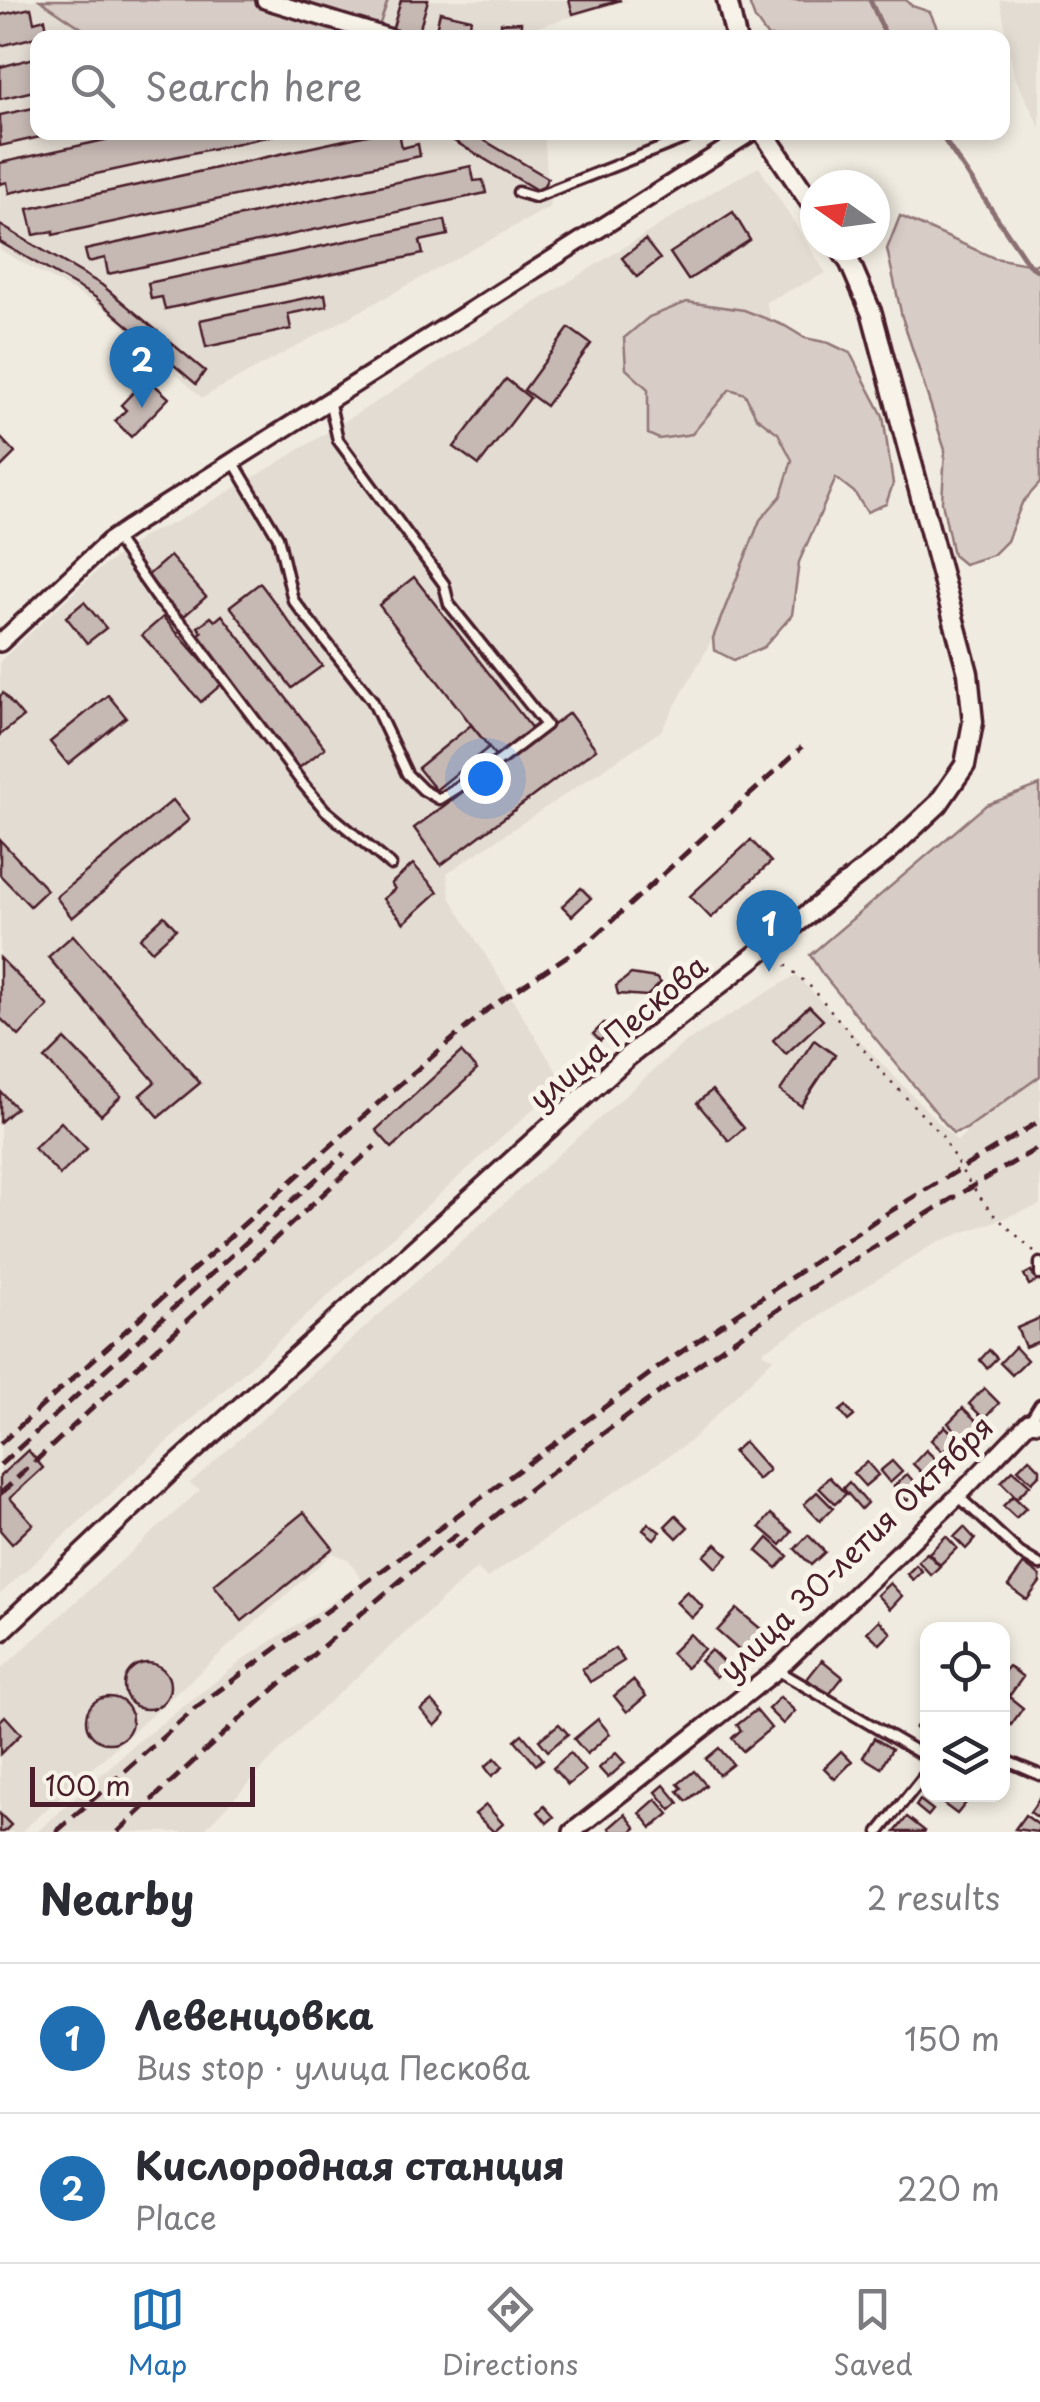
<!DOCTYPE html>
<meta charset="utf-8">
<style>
body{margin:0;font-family:"Playpen Sans",sans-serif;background:#f2f2f3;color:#2b2b33}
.controls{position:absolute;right:30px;bottom:30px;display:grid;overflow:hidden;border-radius:20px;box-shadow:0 5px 15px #0003}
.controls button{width:90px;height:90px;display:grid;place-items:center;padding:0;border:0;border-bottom:2px solid #e1e1e2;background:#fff;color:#2b2b33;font:50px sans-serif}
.compass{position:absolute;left:800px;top:170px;width:90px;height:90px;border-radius:50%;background:#fff;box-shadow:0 5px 15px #0003;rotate:284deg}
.scale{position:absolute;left:30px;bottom:25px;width:225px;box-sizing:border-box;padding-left:10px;border:5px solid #4a1f2b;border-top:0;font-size:28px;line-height:35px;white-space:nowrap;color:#4a1f2b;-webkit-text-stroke:8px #f7f3e8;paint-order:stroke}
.you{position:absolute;left:485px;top:778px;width:35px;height:35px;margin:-25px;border:8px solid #fff;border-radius:50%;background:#1a73e8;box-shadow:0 0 0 15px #1a73e833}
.badge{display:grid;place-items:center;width:65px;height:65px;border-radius:50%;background:#1f6fb2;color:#fff;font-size:32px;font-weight:700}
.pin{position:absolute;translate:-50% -82px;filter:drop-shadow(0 2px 5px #0008)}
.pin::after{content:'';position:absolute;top:52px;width:35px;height:30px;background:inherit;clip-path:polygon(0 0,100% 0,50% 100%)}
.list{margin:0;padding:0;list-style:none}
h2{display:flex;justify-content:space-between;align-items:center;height:130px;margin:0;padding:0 40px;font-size:42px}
h2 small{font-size:32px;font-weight:400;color:#7c7c81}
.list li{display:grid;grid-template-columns:65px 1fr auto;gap:30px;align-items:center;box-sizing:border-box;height:150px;padding:0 40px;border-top:2px solid #e1e1e2}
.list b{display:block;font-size:38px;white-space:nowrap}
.list p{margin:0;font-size:32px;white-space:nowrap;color:#7c7c81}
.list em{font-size:32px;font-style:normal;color:#7c7c81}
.icon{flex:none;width:55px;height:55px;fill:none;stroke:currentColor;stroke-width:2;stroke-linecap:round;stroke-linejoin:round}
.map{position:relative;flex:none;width:1040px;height:1832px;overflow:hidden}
.search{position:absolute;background:#fff;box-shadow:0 5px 15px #0003;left:30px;right:30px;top:30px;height:110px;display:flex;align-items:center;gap:25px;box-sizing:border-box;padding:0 35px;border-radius:20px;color:#7c7c81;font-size:38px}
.sheet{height:430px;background:#fff}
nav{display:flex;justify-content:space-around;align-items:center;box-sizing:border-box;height:140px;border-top:2px solid #e1e1e2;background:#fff;font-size:28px;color:#7c7c81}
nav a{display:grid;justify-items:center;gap:5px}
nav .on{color:#1f6fb2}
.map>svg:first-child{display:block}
.built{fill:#e3dcd2}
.green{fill:#d8cdc6;stroke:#917678;stroke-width:2.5}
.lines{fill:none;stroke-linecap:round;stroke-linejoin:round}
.stream{stroke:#8b6f72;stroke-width:5}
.building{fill:#c6b8b3;stroke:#4a1f2b;stroke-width:2.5}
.service-casing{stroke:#4a1f2b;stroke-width:15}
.minor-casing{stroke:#4a1f2b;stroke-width:22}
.tertiary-casing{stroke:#4a1f2b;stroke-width:25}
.path{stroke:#4a1f2b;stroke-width:2.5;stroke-dasharray:2.5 8;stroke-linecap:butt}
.service{stroke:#f7f3e8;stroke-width:8}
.minor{stroke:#f7f3e8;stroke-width:15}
.tertiary{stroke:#f7f3e8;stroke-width:18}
.rail{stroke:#4a1f2b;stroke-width:5;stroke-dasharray:15 8;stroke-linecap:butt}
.labels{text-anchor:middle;stroke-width:10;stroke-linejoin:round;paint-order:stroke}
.street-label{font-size:30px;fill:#4a1f2b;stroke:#f7f3e8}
</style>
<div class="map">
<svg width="1040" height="1832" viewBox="0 0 1040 1832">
<rect width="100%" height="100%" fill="#f0ebe0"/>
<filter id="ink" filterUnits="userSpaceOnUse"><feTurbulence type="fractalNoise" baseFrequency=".01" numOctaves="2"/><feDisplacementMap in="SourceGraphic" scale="20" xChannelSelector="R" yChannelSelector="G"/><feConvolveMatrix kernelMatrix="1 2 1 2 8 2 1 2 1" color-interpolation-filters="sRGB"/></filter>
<g filter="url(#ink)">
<!-- built -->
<g class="built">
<path d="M0,0h39l56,37 -57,1v94l506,1 6,74 -348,191 -98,-90 -104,-58z"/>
<path d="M388,0h240l-94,28v9l-159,1z"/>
<path d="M1000,0h40v128l-26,-53z"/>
<path d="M759,167l67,106 -60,29 47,173 -100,163 -52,93 -214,142 3,24 113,185 -563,512v-933l97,-90 50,-37 29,-12 92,-53 456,-284z"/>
<path d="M796,975l161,166 38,-37 45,-29v130l-103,37 -175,110 11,7 -84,83 -202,136 -10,-10 -171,155 -104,109h-165l98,-88 112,-87 116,-75 -14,-22 -16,-7 -312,279h-21v-162l200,-180 -11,-6 495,-441z"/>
</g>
<!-- green -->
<g class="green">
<path d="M40,0h348l-13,38 -280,-1z"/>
<path d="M748,0h158l6,6 18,6 11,25h-173l-13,-18z"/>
<path d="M900,216l94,42 40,7 6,-3v221l-18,20 -15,38 -14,14 -29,9 -11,-9 -11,-53 3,-52 -43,-133 -15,-68z"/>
<path d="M687,302l57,8 41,16 20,12 24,5 21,10 33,63 10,68 -7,20 -19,8 -13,-20 -18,-14 -37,84 -7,53 -28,32 -30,13 -20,-10 -1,-12 47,-118 21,-24 11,-36 -14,-27 -22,-16 -11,-23 -15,-5 -38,45 -33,5 -11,-5v-45l-22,-20 -2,-31 25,-21z"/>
<path d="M1040,785v291l-74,53 -13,4 -132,-161 -11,-17 176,-150z"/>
</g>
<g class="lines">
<!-- stream -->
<g class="stream">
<path d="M870,0l17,38"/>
<path d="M939,132l90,133 11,7"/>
</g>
</g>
<!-- building -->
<g class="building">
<path d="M401,0h27l-11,38 -25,-7z"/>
<path d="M569,0h52l-48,14z"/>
<path d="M31,8l3,14 11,-3 3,15 -48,12v-31z"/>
<path d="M440,12l31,7 -4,19h-33z"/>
<path d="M521,22v16h-19l-1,-15z"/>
<path d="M38,57v33l-38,9v-32z"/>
<path d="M38,107v25h24l-62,14v-31z"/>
<path d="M141,132h148l-280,61 -2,-11 -7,2v-21z"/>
<path d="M381,132h18l3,16 16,-4 2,12 -367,79v-4l-19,4 -6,-26z"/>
<path d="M439,132h31l78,46 -8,14z"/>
<path d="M471,166l3,15 9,-1 3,13 -378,81 -3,-16 -17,4 -3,-12z"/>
<path d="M733,212l17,28 -62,40 -18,-27z"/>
<path d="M445,220l3,15 -28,6 3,13 -258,55 -3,-12 -11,2 -3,-16z"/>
<path d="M0,225l102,60 103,86 -9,13 -101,-87 -95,-55z"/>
<path d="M645,240l15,19 -23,18 -15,-19z"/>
<path d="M325,294l2,12 -39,8 3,15 -85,18 -6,-27z"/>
<path d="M569,328l22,16 -45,62 -22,-16z"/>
<path d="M147,378l22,20 -38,39 -16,-16 11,-11 -5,-5z"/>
<path d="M506,379l24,19 -51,67 -25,-18z"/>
<path d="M0,437l15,16 -15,15z"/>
<path d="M170,556l36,41 -23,20 -22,-20 3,-2 -17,-19z"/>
<path d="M414,577l119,153 -36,28 -118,-153z"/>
<path d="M260,583l62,83 -30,22 -62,-82z"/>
<path d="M84,602l22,26 -19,15 -21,-26z"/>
<path d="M222,615l103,133 -26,20 -102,-132 5,-4 -4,-5 13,-10 4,4z"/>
<path d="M163,617l59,67 -21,18 -59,-67z"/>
<path d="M3,693l20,24 -23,18v-39z"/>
<path d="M108,695l18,22 -58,47 -18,-22z"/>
<path d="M569,713l27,36 -155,116 -27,-37z"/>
<path d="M471,725l18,22 -53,43 -18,-22z"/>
<path d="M173,800l16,20 -117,98 -16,-21z"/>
<path d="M0,840l47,50 -17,16 -30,-31z"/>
<path d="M751,840l20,22 -60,56 -21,-22z"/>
<path d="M413,864l25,28 -34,31 -21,-24 12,-10 -4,-5z"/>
<path d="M581,888l10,10 -19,18 -10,-10z"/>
<path d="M164,916l12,13 -24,22 -12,-13z"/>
<path d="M73,935l127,148 -41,34 -19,-22 15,-13 -107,-125z"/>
<path d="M0,958l48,48 -29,30 -19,-18z"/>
<path d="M631,974l25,4 5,5 -14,13 -29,-2 -2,-8z"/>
<path d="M809,1006l14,14 -37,34 -13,-14z"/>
<path d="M604,1023l7,8 -11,10 -7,-7z"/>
<path d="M65,1039l56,57 -20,19 -56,-56z"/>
<path d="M814,1040l21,15 -34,51 -21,-15z"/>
<path d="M461,1052l16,18 -85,78 -16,-18z"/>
<path d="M712,1090l32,38 -15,13 -32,-38z"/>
<path d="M0,1091l16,17 -16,14z"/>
<path d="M61,1122l26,27 -27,26 -26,-27z"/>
<path d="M1031,1271l6,10 -8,4 -5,-10z"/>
<path d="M1040,1318v23l-15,6 -8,-19z"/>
<path d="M1015,1347l12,13 -15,15 -12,-12z"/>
<path d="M989,1350l8,8 -10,10 -7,-8z"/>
<path d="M984,1388l15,15 -15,16 -15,-15z"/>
<path d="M846,1406l8,10 -6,5 -8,-10z"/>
<path d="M963,1408l16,15 -15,16 -16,-16z"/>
<path d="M945,1426l12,12 -14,14 -12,-12z"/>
<path d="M744,1442l25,28 -11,10 -25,-28z"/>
<path d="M28,1450l15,18 -33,30 23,26 -21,20 -12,-14v-54z"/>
<path d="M926,1450l24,23 -14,14 -23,-23z"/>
<path d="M1029,1458l11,11v5l-8,8 -14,-13z"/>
<path d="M892,1461l10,11 -12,11 -10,-12z"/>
<path d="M867,1462l11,13 -13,11 -12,-13z"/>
<path d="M1013,1470l17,15 -13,13 -16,-16z"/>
<path d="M907,1474l13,15 -13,12 -13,-15z"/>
<path d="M829,1477l17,17 -11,10 -16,-16z"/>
<path d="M849,1482l18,21 -6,6 -18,-21z"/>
<path d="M817,1492l16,16 -13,13 -16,-17z"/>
<path d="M1013,1496l13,12 -10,10 -13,-12z"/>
<path d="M304,1512l29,36 -91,73 -28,-36z"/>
<path d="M771,1514l21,18 -11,13 -21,-18z"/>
<path d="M676,1515l12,12 -11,11 -12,-12z"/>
<path d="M648,1523l12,9 -6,7 -11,-9z"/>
<path d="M964,1527l11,12 -9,10 -12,-12z"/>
<path d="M808,1535l17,17 -14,13 -16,-16z"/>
<path d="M946,1536l11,12 -17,17 -11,-12z"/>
<path d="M768,1538l20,18 -11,12 -20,-17z"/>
<path d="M716,1544l12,11 -12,13 -12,-12z"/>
<path d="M927,1553l13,13 -9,9 -13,-14z"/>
<path d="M1024,1564l16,12v6l-13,18 -19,-14z"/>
<path d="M916,1565l6,6 -9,9 -6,-6z"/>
<path d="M890,1583l12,13 -12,13 -13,-14z"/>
<path d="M687,1591l16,16 -11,11 -16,-16z"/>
<path d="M737,1609l25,21 -20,23 -25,-22z"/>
<path d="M879,1620l12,13 -11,11 -13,-12z"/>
<path d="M690,1634l14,15 -18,19 -15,-15z"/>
<path d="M615,1648l9,13 -34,21 -8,-13z"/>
<path d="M711,1650l16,16 -11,11 -16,-16z"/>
<path d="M822,1660l21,17 -15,19 -21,-17z"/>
<circle cx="147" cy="1686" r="23"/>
<path d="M1009,1666l14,11 -13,18 -8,-5v-16z"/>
<path d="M633,1680l13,16 -19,16 -13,-16z"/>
<path d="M1008,1696l15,12 -12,17 -9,-7v-14z"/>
<circle cx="109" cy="1720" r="23"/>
<path d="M780,1697l15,14 -12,13 -15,-15z"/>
<path d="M432,1701l13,15 -10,10 -14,-16z"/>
<path d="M756,1710l15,18 -28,23 -11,-13 9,-8 -4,-5z"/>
<path d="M928,1713v25l-13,-10z"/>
<path d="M5,1716l16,18 -21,20v-33z"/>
<path d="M598,1719l12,15 -23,20 -13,-15z"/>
<path d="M559,1724l9,10 -20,17 -9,-11z"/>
<path d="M522,1734l21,25 -7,6 -21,-25z"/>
<path d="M874,1738l18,11 -11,19 -18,-11z"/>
<path d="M719,1748l14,16 -14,11 -13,-16z"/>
<path d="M841,1751l11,11 -17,17 -11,-11z"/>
<path d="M570,1753l15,18 -17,14 -15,-17z"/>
<path d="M616,1753l9,10 -17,15 -9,-10z"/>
<path d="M495,1758l8,9 -11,9 -7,-9z"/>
<path d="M694,1771l12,14 -19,16 -9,-10 4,-3 -4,-4z"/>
<path d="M664,1785l15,18 -8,7 -15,-18z"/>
<path d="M947,1794h17l5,5 -12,15 -16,-12z"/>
<path d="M1040,1798v21l-10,-7z"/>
<path d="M656,1799l13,15 -17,14 -12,-15z"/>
<path d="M920,1800l13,10 -5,6 -12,-10z"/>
<path d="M486,1805l17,19 -9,8 -19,-18z"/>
<path d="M544,1806l10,11 -7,6 -9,-11z"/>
<path d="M0,1814l11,11 -7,7h-4z"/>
<path d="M625,1814l11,14 -5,4h-19l-3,-4z"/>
<path d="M1025,1815l15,11 -3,6 -22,-3z"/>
<path d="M907,1817l18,14 -1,1h-29z"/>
</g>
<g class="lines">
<defs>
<g id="service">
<path d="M518,192l17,5 166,-65"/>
<path d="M233,461l45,76 15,63 79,100 35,74 16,16 16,9 60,-38 47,-36 -97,-121 -5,-20 -106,-144 -9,-40"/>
<path d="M115,538l44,63 27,27 117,156 22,26 66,55"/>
<path d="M1040,1263v12"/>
<path d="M1029,1422l11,-18"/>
<path d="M958,1496l62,57 20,12"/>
<path d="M777,1670l151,88"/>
<path d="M1002,1759l38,16"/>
<path d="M879,1832l49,-61"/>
</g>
<g id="minor">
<path d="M265,0l126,38"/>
<path d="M0,643l109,-102 19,-13 624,-396"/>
<path d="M572,1832l205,-162 181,-174 71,-74 11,1"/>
</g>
<g id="tertiary">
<path d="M727,0l9,38"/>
<path d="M763,132l52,77"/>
<path d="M0,1632l166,-157 461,-418 261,-206 50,-47 27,-39 8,-43 -5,-49 -96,-359 -22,-51 -12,-18"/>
</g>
</defs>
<!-- service casing -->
<use href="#service" class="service-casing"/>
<!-- minor casing -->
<use href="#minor" class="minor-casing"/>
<!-- tertiary casing -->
<use href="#tertiary" class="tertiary-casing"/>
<!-- path -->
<path class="path" d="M778,958l35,31 71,85 58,62 24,42 26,35 43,39"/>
<!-- service -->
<use href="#service" class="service"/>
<!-- minor -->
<use href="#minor" class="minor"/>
<!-- tertiary -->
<use href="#tertiary" class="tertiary"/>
<!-- rail -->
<g class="rail">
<path d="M0,1444l386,-348 102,-87 103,-69 211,-193"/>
<path d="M0,1465l345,-312"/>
<path d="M0,1494l375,-348"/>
<path d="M455,1548c184,-148 380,-284 585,-401"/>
<path d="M56,1832l142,-126 461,-339 220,-149 161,-97"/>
<path d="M118,1832c111,-106 226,-206 345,-303"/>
</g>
</g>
</g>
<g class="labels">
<!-- street labels -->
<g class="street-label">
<text transform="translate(619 1033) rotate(-40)" y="10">улица Пескова</text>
<text transform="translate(857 1549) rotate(-44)" y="10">улица 30-летия Октября</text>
</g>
</g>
</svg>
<div class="controls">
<button><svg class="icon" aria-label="locate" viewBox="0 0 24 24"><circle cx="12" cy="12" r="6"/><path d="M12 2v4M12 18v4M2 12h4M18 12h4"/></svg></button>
<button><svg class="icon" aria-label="layers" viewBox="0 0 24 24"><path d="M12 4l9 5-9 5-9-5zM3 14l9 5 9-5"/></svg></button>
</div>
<svg class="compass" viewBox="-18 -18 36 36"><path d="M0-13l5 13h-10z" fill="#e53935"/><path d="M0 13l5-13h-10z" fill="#7c7c81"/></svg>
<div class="scale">100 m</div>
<div class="you"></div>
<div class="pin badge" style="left:769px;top:972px">1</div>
<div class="pin badge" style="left:142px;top:408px">2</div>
<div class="search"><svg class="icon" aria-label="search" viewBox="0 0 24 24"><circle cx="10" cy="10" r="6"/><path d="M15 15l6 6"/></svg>Search here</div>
</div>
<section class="sheet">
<h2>Nearby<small>2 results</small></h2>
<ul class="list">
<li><span class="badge">1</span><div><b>Левенцовка</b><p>Bus stop · улица Пескова</p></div><em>150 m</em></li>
<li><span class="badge">2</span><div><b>Кислородная станция</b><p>Place</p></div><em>220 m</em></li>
</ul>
</section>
<nav>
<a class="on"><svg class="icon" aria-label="map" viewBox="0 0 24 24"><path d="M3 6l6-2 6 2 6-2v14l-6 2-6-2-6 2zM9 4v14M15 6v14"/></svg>Map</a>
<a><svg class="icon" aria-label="directions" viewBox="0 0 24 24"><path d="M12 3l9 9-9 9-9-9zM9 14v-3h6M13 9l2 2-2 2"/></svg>Directions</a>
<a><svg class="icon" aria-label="saved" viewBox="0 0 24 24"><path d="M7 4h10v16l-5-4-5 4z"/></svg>Saved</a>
</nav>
